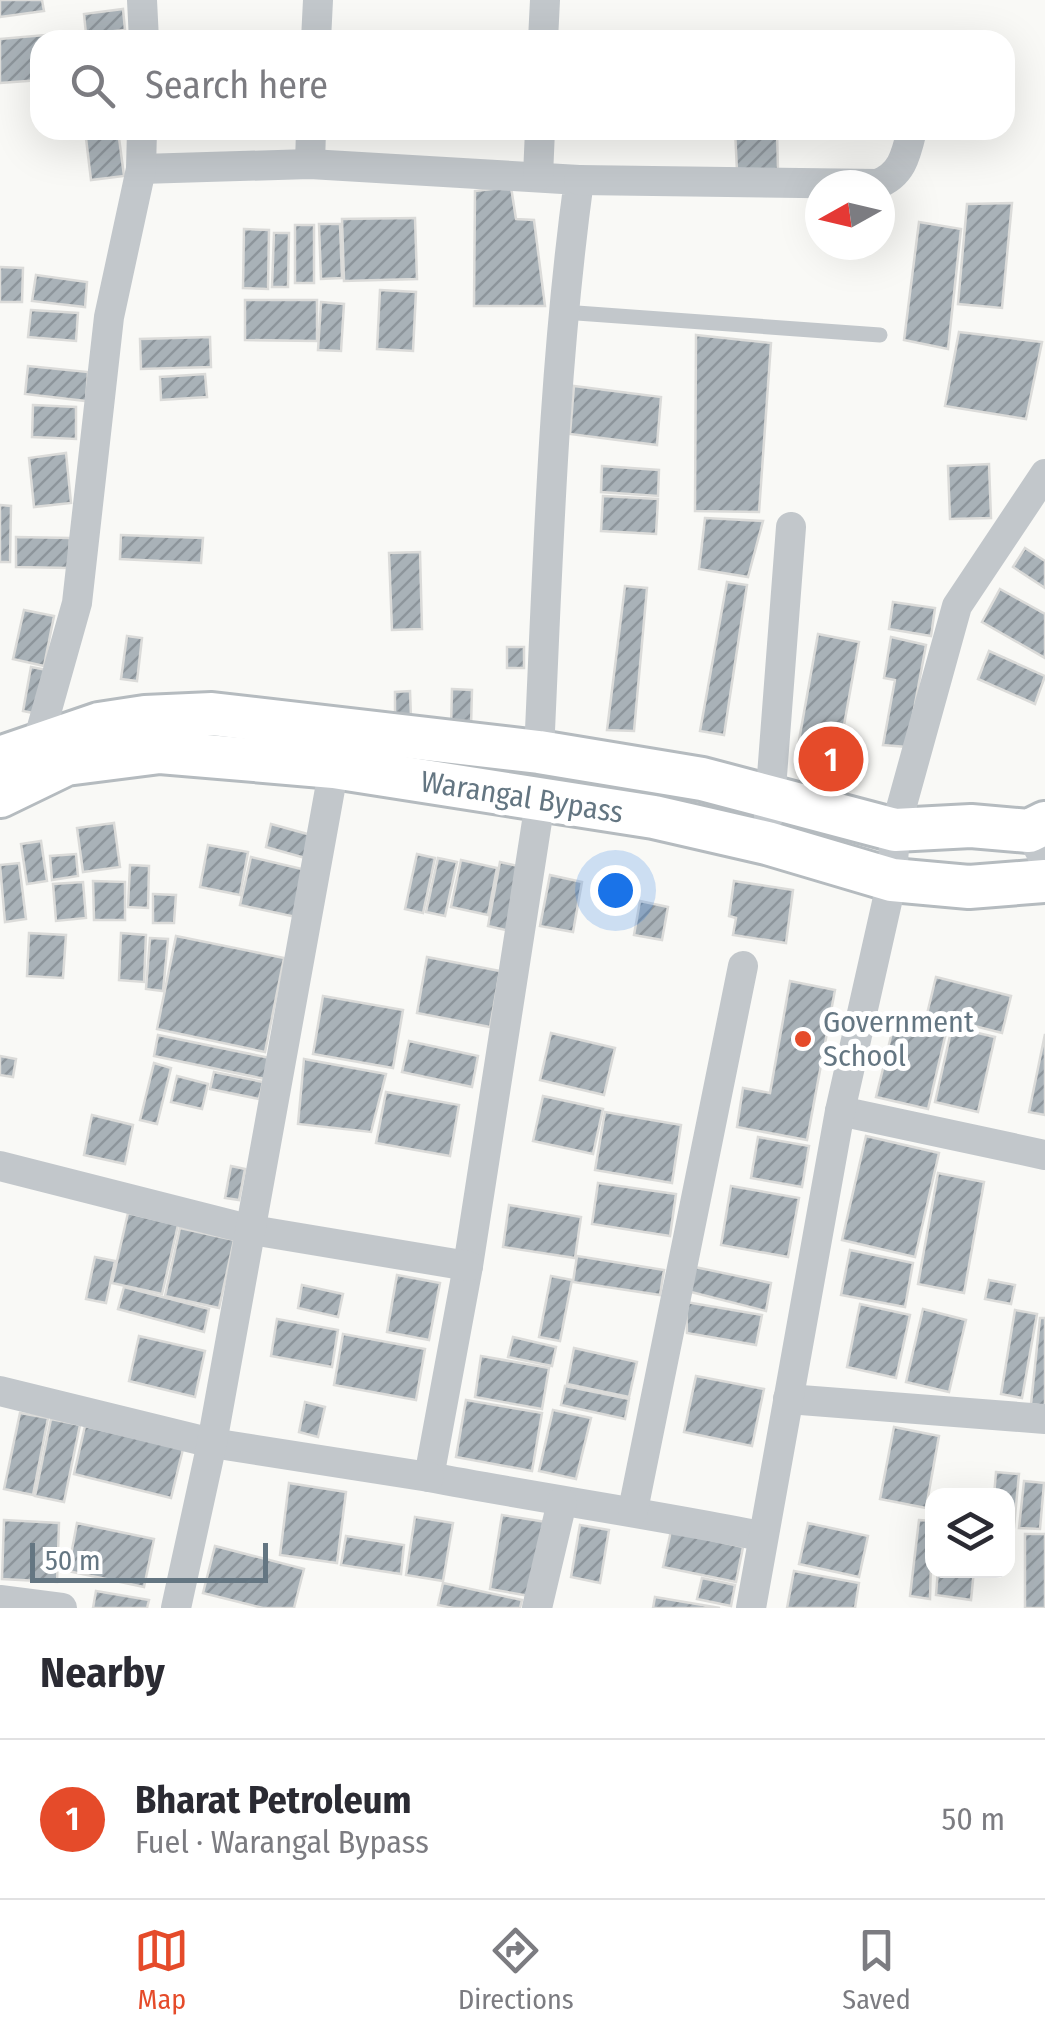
<!DOCTYPE html>
<meta charset="utf-8">
<style>
body{margin:0;font-family:"Fira Sans Condensed",sans-serif;background:#f7f7f7;color:#2b2b33}
.controls{position:absolute;right:30px;bottom:30px;display:grid;overflow:hidden;border-radius:20px;box-shadow:0 10px 40px #0002}
.controls button{width:90px;height:90px;display:grid;place-items:center;padding:0;border:0;border-bottom:2px solid #e1e1e2;background:#fff;color:#2b2b33;font:50px sans-serif}
.compass{position:absolute;left:805px;top:170px;width:90px;height:90px;border-radius:50%;background:#fff;box-shadow:0 10px 40px #0002;rotate:262deg}
.scale{position:absolute;left:30px;bottom:25px;width:238px;box-sizing:border-box;padding-left:10px;border:5px solid #647682;border-top:0;font-size:28px;line-height:35px;white-space:nowrap;color:#647682;-webkit-text-stroke:8px #fff;paint-order:stroke}
.you{position:absolute;left:615px;top:890px;width:35px;height:35px;margin:-25px;border:8px solid #fff;border-radius:50%;background:#1a73e8;box-shadow:0 0 0 15px #1a73e833}
.badge{display:grid;place-items:center;width:65px;height:65px;border-radius:50%;background:#e54b2a;color:#fff;font-size:32px;font-weight:700}
.pin{position:absolute;translate:-50% -50%;border:5px solid #fff;box-shadow:0 2px 10px #0006}
.list{margin:0;padding:0;list-style:none}
h2{display:flex;justify-content:space-between;align-items:center;height:130px;margin:0;padding:0 40px;font-size:42px}
h2 small{font-size:32px;font-weight:400;color:#7c7c81}
.list li{display:grid;grid-template-columns:65px 1fr auto;gap:30px;align-items:center;box-sizing:border-box;height:160px;padding:0 40px;border-top:2px solid #e1e1e2}
.list b{display:block;font-size:38px;white-space:nowrap}
.list p{margin:0;font-size:32px;white-space:nowrap;color:#7c7c81}
.list em{font-size:32px;font-style:normal;color:#7c7c81}
.icon{flex:none;width:55px;height:55px;fill:none;stroke:currentColor;stroke-width:2;stroke-linecap:round;stroke-linejoin:round}
.map{position:relative;flex:none;width:1045px;height:1608px;overflow:hidden}
.search{position:absolute;background:#fff;box-shadow:0 10px 40px #0002;left:30px;right:30px;top:30px;height:110px;display:flex;align-items:center;gap:25px;box-sizing:border-box;padding:0 35px;border-radius:30px;color:#7c7c81;font-size:38px}
.sheet{height:290px;background:#fff}
nav{display:flex;justify-content:space-around;align-items:center;box-sizing:border-box;height:140px;border-top:2px solid #e1e1e2;background:#fff;font-size:28px;color:#7c7c81}
nav a{display:grid;justify-items:center;gap:5px}
nav .on{color:#e54b2a}
.map>svg:first-child{display:block}
.building{fill:url(#building-hatch);stroke:#dbdbd9;stroke-width:2.5}
.lines{fill:none;stroke-linecap:round;stroke-linejoin:round}
.secondary-casing{stroke:#b5bbbf;stroke-width:48}
.service{stroke:#c2c7cb;stroke-width:15}
.minor{stroke:#c2c7cb;stroke-width:30}
.secondary{stroke:#fff;stroke-width:42}
.poi-dot{fill:#e54b2a;stroke:#fff;stroke-width:4}
.labels{text-anchor:middle;stroke-width:10;stroke-linejoin:round;paint-order:stroke}
.street-label{font-size:30px;fill:#647682;stroke:#fff}
.poi-label{font-size:30px;fill:#647682;stroke:#fff;text-anchor:start}
</style>
<div class="map">
<svg width="1045" height="1608" viewBox="0 0 1045 1608">
<defs>
<pattern id="building-hatch" width="6" height="6" patternUnits="userSpaceOnUse" patternTransform="scale(2.5)"><rect width="6" height="6" fill="#a9b2b8"/><path d="M-1 1l2-2M0 6l6-6M5 7l2-2" fill="none" stroke="#8d959b"/></pattern>
</defs>
<rect width="100%" height="100%" fill="#f9f9f6"/>
<!-- building -->
<g class="building">
<path d="M0,0h42l2,11 -44,6z"/>
<path d="M123,9l2,21 -39,4 -2,-20z"/>
<path d="M45,35v5h-5v40l-40,3v-44z"/>
<path d="M85,130h33l6,46 -33,4z"/>
<path d="M735,130h42l1,40 -41,1z"/>
<path d="M511,187l5,32 18,1 11,86h-71l1,-115z"/>
<path d="M1012,203l-10,105 -44,-4 9,-100z"/>
<path d="M415,218l2,61 -73,2 -2,-62z"/>
<path d="M919,222l42,7 -13,120 -44,-9z"/>
<path d="M319,224h21l2,54 -21,1z"/>
<rect x="295" y="225" width="19" height="58"/>
<path d="M244,229l25,1 -1,59 -25,-1z"/>
<path d="M274,233h15l-1,54h-16z"/>
<path d="M0,267l23,1 -1,34h-22z"/>
<path d="M36,275l51,7 -2,25 -53,-6z"/>
<path d="M380,290l36,2 -3,59 -36,-2z"/>
<path d="M245,300h72v41l-72,-1z"/>
<path d="M321,302l23,2 -3,47 -23,-1z"/>
<path d="M31,310l47,3 -2,28 -48,-4z"/>
<path d="M959,332l83,10 -16,77 -81,-13z"/>
<path d="M696,335l75,8 -12,169 -64,-1z"/>
<path d="M210,337l1,30 -70,2 -1,-30z"/>
<path d="M28,366l60,6 -2,29 -61,-7z"/>
<path d="M205,374l2,23 -46,3 -1,-23z"/>
<path d="M574,386l87,11 -4,48 -87,-11z"/>
<path d="M33,405l43,2v32l-44,-2z"/>
<path d="M66,453l5,50 -37,4 -5,-49z"/>
<path d="M989,464l2,54 -41,1 -2,-53z"/>
<path d="M602,466l57,4 -1,26 -57,-4z"/>
<path d="M603,496l55,3 -2,35 -55,-3z"/>
<path d="M0,505l11,1 -1,56h-10z"/>
<path d="M705,518l58,3 -15,56 -49,-8z"/>
<path d="M121,535l82,3 -2,25 -81,-4z"/>
<path d="M16,537l54,1 -1,30 -53,-1z"/>
<path d="M1025,548l20,13v27l-32,-21z"/>
<path d="M420,552l2,77 -30,1 -3,-77z"/>
<path d="M727,582l20,3 -23,150 -24,-4z"/>
<path d="M625,586l22,2 -13,143 -27,-1z"/>
<path d="M1000,589l45,25v44l-63,-36z"/>
<path d="M893,602l42,6 -4,28 -42,-7z"/>
<path d="M24,610l30,6 -10,50 -31,-7z"/>
<path d="M818,634l41,8 -20,111 -41,-7z"/>
<path d="M127,636l15,2 -5,43 -16,-2z"/>
<path d="M891,637l35,8 -19,102 -24,-2 12,-65 -11,-2z"/>
<rect x="507" y="647" width="17" height="21"/>
<path d="M989,651l56,25 -10,28 -57,-25z"/>
<path d="M31,667l16,3 -9,44 -15,-3z"/>
<path d="M452,689l20,1 -1,37h-20z"/>
<path d="M410,691l1,27h-16v-26z"/>
<path d="M114,823l6,44 -37,5 -6,-44z"/>
<path d="M271,824l40,11 -6,23 -39,-11z"/>
<path d="M41,841l6,40 -20,3 -6,-40z"/>
<path d="M208,845l40,7 -8,43 -40,-8z"/>
<path d="M76,854l2,22 -26,4 -2,-24z"/>
<path d="M417,854l18,4 -12,55 -18,-4z"/>
<path d="M251,857l55,13 -10,47 -56,-12z"/>
<path d="M438,858l19,4 -12,54 -19,-4z"/>
<path d="M461,860l36,8 -9,47 -37,-8z"/>
<path d="M500,862l22,5 -12,64 -22,-5z"/>
<path d="M19,863l7,56 -21,3 -5,-57z"/>
<path d="M130,865l19,1 -1,42 -20,-1z"/>
<path d="M550,875l32,7 -9,50 -33,-6z"/>
<path d="M93,881l32,1v38h-31z"/>
<path d="M734,881l59,9 -7,53 -53,-8 3,-17 -7,-2z"/>
<path d="M83,882l3,36 -30,3 -3,-37z"/>
<path d="M153,894l23,1 -2,28h-21z"/>
<path d="M640,901l28,6 -6,33 -28,-5z"/>
<path d="M29,933l37,2 -3,43 -36,-2z"/>
<path d="M121,933l25,2 -2,47 -25,-2z"/>
<path d="M176,936l108,22 -19,94 -108,-23z"/>
<path d="M150,938l18,1 -5,52 -17,-2z"/>
<path d="M427,957l73,14 -10,56 -73,-14z"/>
<path d="M936,977l75,19 -9,37 -75,-19z"/>
<path d="M790,981l45,9 -28,150 -70,-13 6,-39 27,5z"/>
<path d="M323,996l80,14 -10,58 -80,-14z"/>
<path d="M895,1020l51,13 -18,76 -52,-12z"/>
<path d="M952,1027l43,10 -17,75 -43,-10z"/>
<path d="M551,1033l64,15 -11,47 -64,-15z"/>
<path d="M1045,1034v81l-16,-3z"/>
<path d="M158,1035l112,23 -5,21 -111,-23z"/>
<path d="M409,1041l69,15 -6,31 -70,-15z"/>
<path d="M0,1056l16,3 -3,18 -13,-2z"/>
<path d="M304,1059l82,15 -15,58 -73,-8z"/>
<path d="M154,1063l17,5 -14,56 -17,-4z"/>
<path d="M214,1072l49,10 -4,17 -49,-10z"/>
<path d="M177,1076l31,8 -6,25 -31,-7z"/>
<path d="M386,1092l73,13 -9,51 -74,-13z"/>
<path d="M543,1096l60,13 -10,45 -60,-13z"/>
<path d="M605,1112l76,13 -9,58 -77,-13z"/>
<path d="M92,1115l41,10 -8,39 -41,-9z"/>
<path d="M866,1136l73,17 -24,104 -73,-17z"/>
<path d="M758,1137l51,9 -7,41 -51,-9z"/>
<path d="M231,1166l14,3 -6,31 -14,-2z"/>
<path d="M938,1173l46,9 -20,111 -46,-9z"/>
<path d="M598,1183l78,11 -6,42 -78,-12z"/>
<path d="M731,1186l68,12 -11,59 -67,-12z"/>
<path d="M509,1205l72,12 -6,41 -72,-11z"/>
<path d="M128,1213l50,12 -16,69 -50,-11z"/>
<path d="M180,1228l54,12 -15,68 -54,-12z"/>
<path d="M850,1250l63,13 -8,44 -64,-12z"/>
<path d="M577,1256l87,14 -4,25 -87,-13z"/>
<path d="M95,1257l20,4 -9,42 -20,-4z"/>
<path d="M690,1266l81,17 -5,28 -79,-20z"/>
<path d="M397,1275l43,8 -11,57 -42,-8z"/>
<path d="M551,1276l21,4 -12,61 -21,-4z"/>
<path d="M989,1280l26,5 -4,19 -26,-5z"/>
<path d="M302,1285l41,9 -5,23 -40,-9z"/>
<path d="M124,1287l85,22 -5,23 -86,-23z"/>
<path d="M686,1302l76,13 -6,30 -69,-12z"/>
<path d="M860,1304l50,11 -14,63 -49,-11z"/>
<path d="M923,1309l43,11 -17,72 -43,-10z"/>
<path d="M1015,1310l22,4 -15,84 -21,-4z"/>
<path d="M1040,1318h5v88l-14,-2z"/>
<path d="M277,1319l61,11 -6,37 -61,-11z"/>
<path d="M343,1334l82,15 -9,51 -82,-15z"/>
<path d="M139,1336l66,15 -10,46 -66,-16z"/>
<path d="M513,1337l43,10 -4,19 -44,-9z"/>
<path d="M574,1348l63,14 -8,35 -62,-13z"/>
<path d="M481,1356l68,12 -7,41 -67,-12z"/>
<path d="M696,1376l68,13 -12,57 -68,-14z"/>
<path d="M565,1386l64,13 -4,20 -64,-14z"/>
<path d="M466,1400l76,13 -10,58 -76,-14z"/>
<path d="M305,1402l20,5 -7,30 -19,-5z"/>
<path d="M553,1410l38,8 -15,61 -37,-8z"/>
<path d="M20,1413l28,5 -15,77 -29,-6z"/>
<path d="M51,1419l29,6 -16,77 -29,-6z"/>
<path d="M85,1426l98,23 -12,49 -97,-24z"/>
<path d="M894,1427l45,9 -13,72 -46,-9z"/>
<path d="M996,1472l23,2 -5,53 -6,-1v-30h-14z"/>
<path d="M1024,1481l20,2 -4,46 -21,-1z"/>
<path d="M289,1483l57,9 -9,71 -57,-8z"/>
<path d="M502,1515l44,7 -11,75 -45,-8z"/>
<path d="M415,1517l38,6 -10,58 -37,-6z"/>
<path d="M4,1520l55,3 -2,59 -55,-3z"/>
<path d="M919,1520l13,1 -2,78 -20,-3z"/>
<path d="M77,1523l77,16 -10,48 -76,-16z"/>
<path d="M808,1523l60,13 -9,41 -60,-13z"/>
<path d="M580,1525l29,5 -9,53 -29,-6z"/>
<path d="M671,1531l72,16 -7,35 -73,-15z"/>
<rect x="1025" y="1534" width="20" height="74"/>
<path d="M346,1536l58,9 -3,29 -60,-9z"/>
<path d="M215,1546l89,23 -10,39h-31l-60,-15z"/>
<path d="M938,1570h36l-3,30 -35,-5z"/>
<path d="M794,1571l65,12 -4,25h-68z"/>
<path d="M702,1578l33,7 -4,21 -34,-7z"/>
<path d="M443,1583l79,17 -2,8h-66l-16,-3z"/>
<path d="M96,1591l53,9 -2,8h-54z"/>
<path d="M655,1597l65,11h-67z"/>
</g>
<g class="lines">
<defs>
<g id="secondary">
<path d="M0,758l99,-34 46,-7 67,-3 327,38 163,27 193,51 76,-4 58,5 16,-8"/>
<path d="M0,796l66,-32 94,-12 174,15 320,50 113,26 125,37 77,7 76,-6"/>
</g>
</defs>
<!-- secondary casing -->
<use href="#secondary" class="secondary-casing"/>
<!-- service -->
<path class="service" d="M563,312l317,23"/>
<!-- minor -->
<g class="minor">
<path d="M142,0l2,40"/>
<path d="M316,40l2,-40"/>
<path d="M543,40l2,-40"/>
<path d="M310,164l1,-34"/>
<path d="M141,169l169,-5 269,16c-26,190 -31,381 -40,572"/>
<path d="M538,176l2,-46"/>
<path d="M579,180l298,4c25,-9 29,-29 35,-54"/>
<path d="M37,745l40,-142 32,-286 32,-148 1,-39"/>
<path d="M540,802l-72,464 -39,211c111,21 222,37 332,59"/>
<path d="M769,815l22,-288"/>
<path d="M1029,831l16,29"/>
<path d="M840,1111l205,44"/>
<path d="M0,1166l252,64 216,36"/>
<path d="M0,1391l212,52 217,34"/>
<path d="M788,1399l257,20"/>
<path d="M633,1510l110,-544"/>
<path d="M0,1600l62,8"/>
<path d="M176,1608l36,-165 122,-676"/>
<path d="M537,1608l25,-106"/>
<path d="M751,1608l89,-497 52,-231 3,-50 62,-224 88,-132"/>
</g>
<!-- secondary -->
<use href="#secondary" class="secondary"/>
</g>
<!-- markers -->
<circle class="poi-dot" cx="803" cy="1039" r="10"/>
<g class="labels">
<!-- street labels -->
<g class="street-label">
<text transform="translate(522 797) rotate(9)" y="10">Warangal Bypass</text>
</g>
<!-- poi labels -->
<g class="poi-label">
<text x="823" y="1032">Government<tspan x="823" dy="34">School</tspan></text>
</g>
</g>
</svg>
<div class="controls">
<button><svg class="icon" aria-label="layers" viewBox="0 0 24 24"><path d="M12 4l9 5-9 5-9-5zM3 14l9 5 9-5"/></svg></button>
</div>
<svg class="compass" viewBox="-18 -18 36 36"><path d="M0-13l5 13h-10z" fill="#e53935"/><path d="M0 13l5-13h-10z" fill="#7c7c81"/></svg>
<div class="scale">50 m</div>
<div class="you"></div>
<div class="pin badge" style="left:831px;top:759px">1</div>
<div class="search"><svg class="icon" aria-label="search" viewBox="0 0 24 24"><circle cx="10" cy="10" r="6"/><path d="M15 15l6 6"/></svg>Search here</div>
</div>
<section class="sheet">
<h2>Nearby<small></small></h2>
<ul class="list">
<li><span class="badge">1</span><div><b>Bharat Petroleum</b><p>Fuel · Warangal Bypass</p></div><em>50 m</em></li>
</ul>
</section>
<nav>
<a class="on"><svg class="icon" aria-label="map" viewBox="0 0 24 24"><path d="M3 6l6-2 6 2 6-2v14l-6 2-6-2-6 2zM9 4v14M15 6v14"/></svg>Map</a>
<a><svg class="icon" aria-label="directions" viewBox="0 0 24 24"><path d="M12 3l9 9-9 9-9-9zM9 14v-3h6M13 9l2 2-2 2"/></svg>Directions</a>
<a><svg class="icon" aria-label="saved" viewBox="0 0 24 24"><path d="M7 4h10v16l-5-4-5 4z"/></svg>Saved</a>
</nav>
